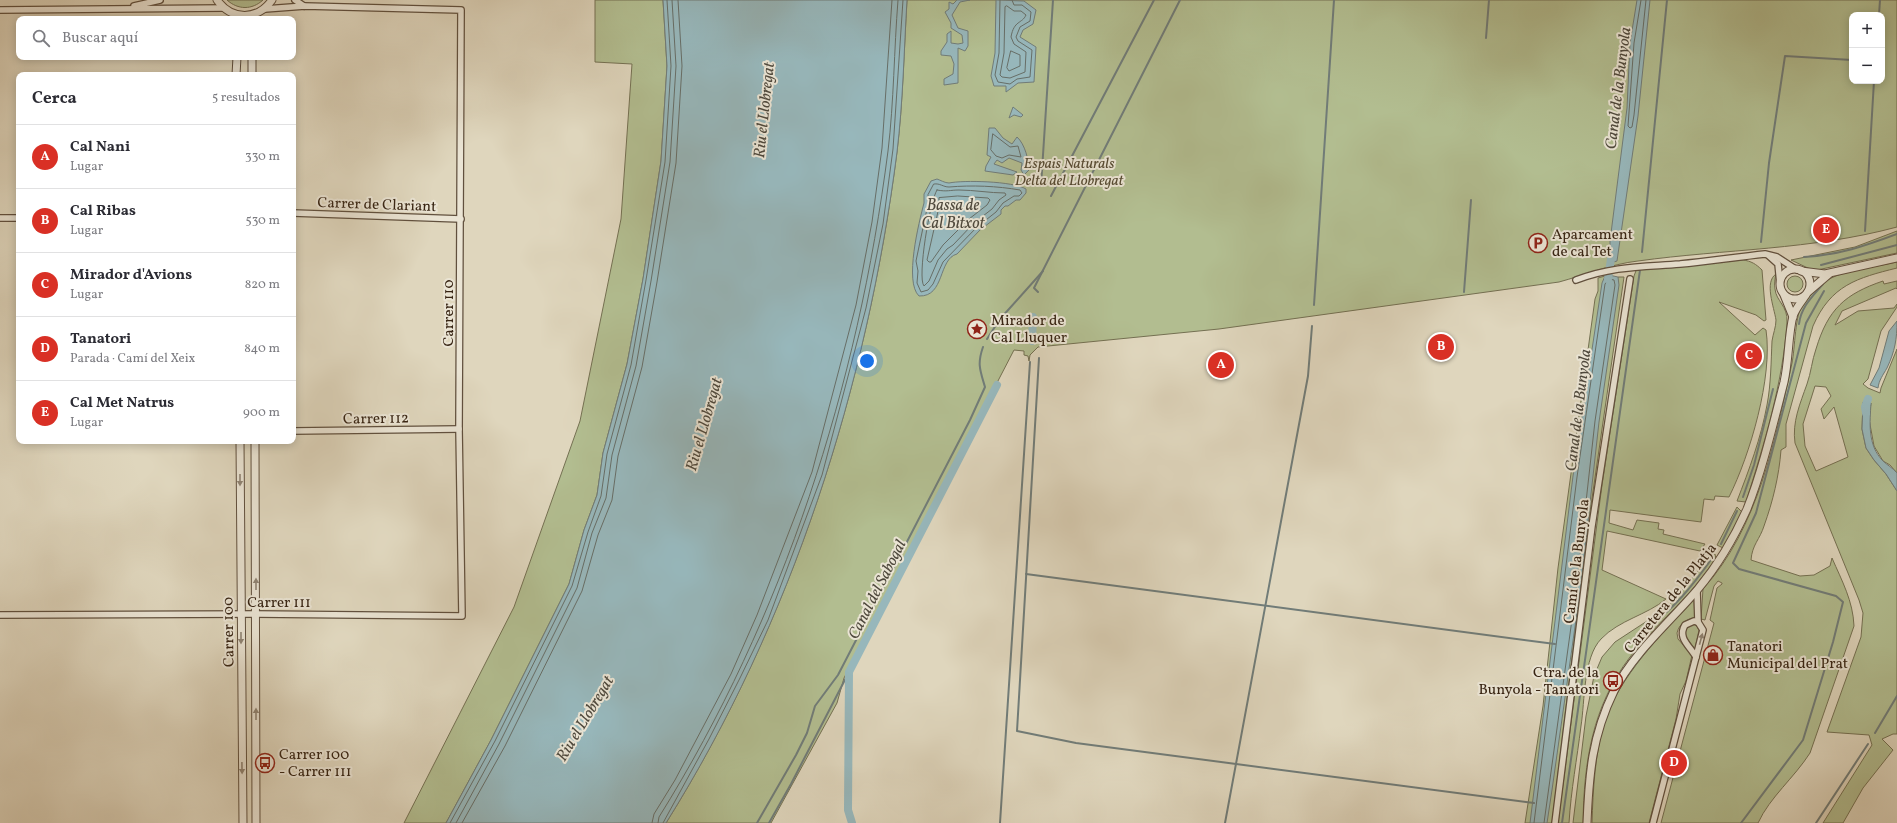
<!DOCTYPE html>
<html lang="es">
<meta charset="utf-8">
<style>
body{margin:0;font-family:Vollkorn,serif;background:#f2f2f3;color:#2b2b33}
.controls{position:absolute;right:12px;top:12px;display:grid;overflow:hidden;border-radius:8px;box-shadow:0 2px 10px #0003}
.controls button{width:36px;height:36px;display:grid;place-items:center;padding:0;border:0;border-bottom:1px solid #e1e1e2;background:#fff;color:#2b2b33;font:20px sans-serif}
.you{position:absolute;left:867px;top:361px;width:14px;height:14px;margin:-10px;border:3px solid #fff;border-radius:50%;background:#1a73e8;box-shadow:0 0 0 6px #1a73e833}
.badge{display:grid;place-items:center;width:26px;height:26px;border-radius:50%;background:#d93025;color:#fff;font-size:13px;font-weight:700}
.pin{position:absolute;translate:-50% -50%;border:2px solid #fff;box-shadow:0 1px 4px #0006}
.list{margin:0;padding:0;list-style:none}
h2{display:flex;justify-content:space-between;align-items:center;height:52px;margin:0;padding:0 16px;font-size:17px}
h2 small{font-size:13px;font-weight:400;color:#7c7c81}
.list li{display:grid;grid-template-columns:26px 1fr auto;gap:12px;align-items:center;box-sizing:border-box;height:64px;padding:0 16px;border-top:1px solid #e1e1e2}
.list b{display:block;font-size:15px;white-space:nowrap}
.list p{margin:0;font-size:13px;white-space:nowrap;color:#7c7c81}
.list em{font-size:13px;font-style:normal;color:#7c7c81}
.icon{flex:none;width:22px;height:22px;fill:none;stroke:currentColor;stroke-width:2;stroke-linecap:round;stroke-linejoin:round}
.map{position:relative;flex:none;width:1897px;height:823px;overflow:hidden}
.search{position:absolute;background:#fff;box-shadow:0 2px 10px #0003;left:16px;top:16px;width:280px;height:44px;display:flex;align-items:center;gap:10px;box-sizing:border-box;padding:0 14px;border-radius:8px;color:#7c7c81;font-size:15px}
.panel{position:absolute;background:#fff;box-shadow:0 2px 10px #0003;left:16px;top:72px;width:280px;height:372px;border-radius:8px}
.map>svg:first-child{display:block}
.green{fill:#b2bd90;stroke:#747052;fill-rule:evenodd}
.water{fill:#97b7bb;stroke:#717c78}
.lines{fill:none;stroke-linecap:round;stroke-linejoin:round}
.shore{stroke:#676e67;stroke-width:1}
.stream{stroke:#717c78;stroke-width:2}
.canal{stroke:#97b7bb;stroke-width:8}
.minor-casing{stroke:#61503e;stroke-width:8}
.tertiary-casing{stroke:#61503e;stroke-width:9}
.minor{stroke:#eae4d4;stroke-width:5.5}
.tertiary{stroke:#eae4d4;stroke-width:7}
.oneway{fill:#908474}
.labels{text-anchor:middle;stroke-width:4;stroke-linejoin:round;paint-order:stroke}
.park-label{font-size:15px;font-style:italic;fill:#564a32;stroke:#eae4d4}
.street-label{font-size:15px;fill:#372413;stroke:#eae4d4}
.poi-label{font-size:15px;fill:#372413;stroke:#eae4d4;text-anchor:start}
.water-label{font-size:16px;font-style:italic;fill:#4f493d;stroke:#eae4d4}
</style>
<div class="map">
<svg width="1897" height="823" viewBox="0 0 1897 823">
<rect width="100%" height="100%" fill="#dfd6bd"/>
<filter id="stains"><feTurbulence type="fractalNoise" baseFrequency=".005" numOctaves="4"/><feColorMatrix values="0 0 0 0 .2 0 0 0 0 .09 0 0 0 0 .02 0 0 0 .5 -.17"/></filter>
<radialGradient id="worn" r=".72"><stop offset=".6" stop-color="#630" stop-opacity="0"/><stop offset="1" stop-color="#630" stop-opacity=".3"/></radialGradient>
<!-- green -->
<g class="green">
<path d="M227,0h36c-11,10 -25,10 -36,0z"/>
<path d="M595,0h68l4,66 -6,95 -18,118 -16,85 -24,89 -6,42 -13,35 -15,54 -78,156 -45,83h-42l110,-216 66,-186 41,-202 11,-155 -37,-2z"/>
<path d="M907,0h990v227c-85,23 -172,22 -259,34 -27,3 -53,14 -79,21l-340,47 -181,18 -8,8 -1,6 -1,-5 -4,-1v-4l-10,-1 -170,328 -7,25 -66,120h-105c126,-202 201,-436 231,-671 6,-50 7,-102 10,-152zM1852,15h30v66h-30z"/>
<path d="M1897,231v22l-80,17 -7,-1 -19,-9 64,-13z"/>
<path d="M1743,260c8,1 13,4 19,10l4,50 -2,1 -8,-6 -37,-13 36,33 8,-7 3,2c7,47 -16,125 -37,167l-14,-1 -1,4 -10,-1 -3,23 -91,-12 -1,13 24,7 4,-10 22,3 -1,6 6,1 -1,4 42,10 -5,7 -93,-20 -5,39 64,29c-19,16 -47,21 -65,40 -18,19 -16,62 -20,87 -4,33 -10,64 -12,97h-11l44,-338 32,-209 3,-8 5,1 1,-2z"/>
<path d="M1897,262v6c-40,10 -66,17 -84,58l-27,98v23l-5,3c-2,26 -8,51 -17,76 -4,13 -12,19 -13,34l49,16 14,-1 16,-9 2,-8c10,23 21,43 22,68l-44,127c-16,25 -40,44 -52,70h-97l53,-200 -4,-3 7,-32 5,-4v-1l-4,-2 -4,5 -9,34 -4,-1 2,-30c55,-61 72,-148 89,-226 3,-14 3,-50 11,-59 7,-9 16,-20 26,-25 20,-10 46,-12 68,-17z"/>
<path d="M1776,274c-1,4 -2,10 -1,15 1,12 13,17 12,33 -4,61 -23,122 -41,180l-9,-1c12,-31 24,-63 30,-96 4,-21 4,-43 5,-64 1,-7 4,-14 4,-21 -2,-13 -12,-38 0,-46z"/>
<circle cx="1795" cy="284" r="8"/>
<path d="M1605,276l-70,547h-10l18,-117 15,-138 37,-269 3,-8v-13z"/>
<path d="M1618,277h6l-35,242 -37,304h-7l71,-540z"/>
<path d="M1883,281l1,3 13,-3v8l-1,-1 -54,23 -7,14 23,-14 36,-3 3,-4v3l-16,24 -13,48 -5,5 5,4 12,5 1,-5 16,-39v124l-7,-8 -7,-4 -9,-15 -5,-27 2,-16h-8l-1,26 4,19 8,12 12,14 11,17v243h-4l-11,5 11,11 -30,38 -20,35h-20l49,-78 -3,-10 -42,-3 34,-95 2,-24 -4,-13 -64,-157c-3,-21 5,-39 12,-59 4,-11 5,-24 9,-35 12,-40 29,-55 67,-68zM1815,386l11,1 5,9 -10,13 3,10 10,-12 14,50 -32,14 -11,-25 -2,-22z"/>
<path d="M1737,507l5,5 -19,36 -6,-3z"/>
<path d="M1712,554h3l1,5c-9,11 -17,23 -26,33 -20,22 -42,42 -60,65 -38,50 -46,105 -47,166h-10l13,-107 8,-40 8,-19 13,-15 52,-34z"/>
<path d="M1694,600l1,18c-9,1 -16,6 -18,15l1,6 14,16 -6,26 -6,13 -4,25 -27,104h-57c1,-34 3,-68 12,-100 15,-46 57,-89 90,-123z"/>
<path d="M1693,624l3,1 3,5 -4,19 -10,-13 1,-7z"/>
</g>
<!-- water -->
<g class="water">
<path d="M663,0h244c-3,50 -4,102 -10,152 -30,235 -105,470 -231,671h-220l45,-83 78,-156 15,-54 13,-35 6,-42 24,-89 16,-85 18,-118 6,-95z"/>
<path d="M957,0h13l-10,2 -8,13 6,13 10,3v15l-3,5 -7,-3v35l-14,2v-6l9,-5 1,-10 -3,-8 -10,-1v-4l6,-9v-8l4,-3v12l7,1 5,-1 -1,-8 -11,-7v-5l-6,-11 4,-3v-7l4,2z"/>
<path d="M996,0l28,1 12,9 -3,14 -10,6 -3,7 16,10 -2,35 -16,1 -12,9v-6h-12l-3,-10 4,-23z"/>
<path d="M1637,0h13l-12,116 -19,131 -2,14 -7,2v-22l17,-133 3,-65z"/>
<path d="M1013,107l10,8 -2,2 -7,-2 -5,3z"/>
<path d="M989,128h6l8,10 9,6 5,-7c8,7 12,24 12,33l-5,5 -3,-5 1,-7 -13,-5 -7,5 -5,-3 -3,4 23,8 -4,3 -28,-4 1,-5 5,-9 -4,-2z"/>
<path d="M937,179c3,1 8,4 12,4 14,-3 64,-2 77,6v4l-6,7h-4l-8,6h-3l-4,4v4l-21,16 -23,24c-19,5 -12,43 -38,42 -15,-14 0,-74 5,-93v-9l7,-13z"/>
<path d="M1609,275l9,2 1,8 -20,137 -18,162 -29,206 -5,33h-17l43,-347 29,-193 3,-7z"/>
<path d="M1897,321c0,18 -2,30 -10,47 -4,7 -8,12 -9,20l-8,-3 9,-17 10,-37z"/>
<path d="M1863,402l8,1c-1,19 -4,42 12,58 4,4 10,7 14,12v18l-11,-17 -12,-14 -8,-12 -4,-19z"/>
</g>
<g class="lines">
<!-- shore -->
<g class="shore">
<path d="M1000,0l-1,53 -4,22 3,7 12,2 7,-5 13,-2 2,-27 -14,-9 -2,-4 4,-10 10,-6 1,-9 -9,-7h-8l-2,-5"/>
<path d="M1641,0l-7,43 -6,83 2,2 2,-1 2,-12 12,-115"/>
<path d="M1007,6l7,5h7l5,4c-4,9 -12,5 -15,22l3,7 12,8 -1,20 -15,6 -8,-1 -2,-2 4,-22 1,-46z"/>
<path d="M1011,51l9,4v11l-11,5 -2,-3z"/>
<path d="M993,134l17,13 8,-1 3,11 -12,-2 -7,3 -6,-2 -5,-6z"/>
<path d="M934,184c6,-1 9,3 15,3 23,-2 48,-1 71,3l2,3 -3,3h-5l-11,7 -7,9 -19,15 -34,35 -10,22 -5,6 -7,2 -4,-9 1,-12 -2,-10 12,-57v-9z"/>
<path d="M937,190c10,2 13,0 22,0 15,0 31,3 46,3l1,2 -7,5 -7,9 -18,14 -21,22 -6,4 -9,11 -9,21 -5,5c-7,-8 6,-86 13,-96z"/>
<path d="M958,196l30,2 2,2 -3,5 -18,14 -26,26 -12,17h-2l-2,-2 12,-53v-9z"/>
<path d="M450,823l45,-82 77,-155 16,-54 13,-36 6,-42 24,-89 15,-85 19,-118 6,-96 -4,-66"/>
<path d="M456,823l43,-79 78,-156 15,-55 14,-35 6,-43 24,-89 15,-85 19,-119 6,-96 -4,-66"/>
<path d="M462,823l43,-77 77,-155 16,-56 14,-35 6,-44 24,-89 15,-85 19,-119 6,-97 -4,-66"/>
<path d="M652,823l2,-9 21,-34 56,-106 26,-59 55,-143 44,-167 16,-83 10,-74 10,-148"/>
<path d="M658,823l1,-6c125,-200 199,-432 229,-666 6,-50 6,-101 10,-151"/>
<path d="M663,823l46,-84 31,-61 28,-58 54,-145 44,-167 17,-84 10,-75 10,-149"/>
<path d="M1534,823l43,-346 28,-193 4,-5 5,1 1,5 -20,136 -18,162 -33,240"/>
</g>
<!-- stream -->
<g class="stream">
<path d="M1879,15l1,-15"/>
<path d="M1486,38l3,-38"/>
<path d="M1041,186l12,-186"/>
<path d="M1051,196l103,-196"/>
<path d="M1865,231l9,-150"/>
<path d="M1761,242l8,-79 16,-107 67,4"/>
<path d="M1642,252l25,-252"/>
<path d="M1804,257c35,-2 61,-11 93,-23"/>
<path d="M1821,265l76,-20"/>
<path d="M1038,292l-4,-4 146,-288"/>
<path d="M1464,292l7,-92"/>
<path d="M1314,305l20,-305"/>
<path d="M1799,324c2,-17 13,-27 24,-40"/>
<path d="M987,339l13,-20 43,-48"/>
<path d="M1039,358l-22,373 59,12 458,60"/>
<path d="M1743,497l11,-32 19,-76"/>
<path d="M1721,544l16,-33"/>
<path d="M1026,574l529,70"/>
<path d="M1644,629c29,-18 49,-44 69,-72"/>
<path d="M1875,733l22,-37"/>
<path d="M757,823l39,-68 11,-22 8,-27 23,-31 132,-255 15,-33c-5,-17 -8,-23 -2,-40"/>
<path d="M769,823l22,-39 58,-112"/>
<path d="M1000,823l30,-461"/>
<path d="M1225,823l83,-447 4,-50"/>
<path d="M1562,823l78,-553"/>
<path d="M1741,823l62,-83 30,-98 10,-40 -7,-6 -97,-27 -6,-6 23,-50 50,-190 18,-32"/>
<path d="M1816,823l52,-79"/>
</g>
<!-- canal -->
<g class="canal">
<path d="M1608,279l4,-27"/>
<path d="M1032,341l1,-24"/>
<path d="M1866,413l-1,-6 3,-8"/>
<path d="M852,823l-4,-13 1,-138 148,-287"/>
</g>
<defs>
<g id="minor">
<path d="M295,0l9,6"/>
<path d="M134,6l26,-6"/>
<path d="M0,10l224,-2"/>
<path d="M293,213l168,6"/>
<path d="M0,218h19"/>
<path d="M1769,256l9,8 2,20"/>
<path d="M1576,280c37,-14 66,-13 104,-16 29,-3 57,-7 85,-10l12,3 20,13"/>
<path d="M293,431l166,-2"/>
<path d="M0,615l256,-1 206,2 -3,-187 2,-419 -156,-4 -40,3"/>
<path d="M1696,657c-6,-11 -19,-19 -11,-32l9,-4 4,1"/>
<path d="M1555,823l37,-297 38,-247"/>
<path d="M1653,823l50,-193 -5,-8 -1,-32"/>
</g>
<g id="tertiary">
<path d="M217,0c15,21 41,20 55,0"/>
<path d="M252,57v18"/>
<path d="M236,75l1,-18"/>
<circle cx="1795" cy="284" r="15"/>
<path d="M1801,271l24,3 72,-16"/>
<path d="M1808,292l21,-18"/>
<path d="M1784,295l9,22"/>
<path d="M240,441l3,382"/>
<path d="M255,441l1,382"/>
<path d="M1587,823c2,-49 5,-87 27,-132 20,-39 56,-69 84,-102 20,-24 36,-51 49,-80 15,-37 27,-88 37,-127 5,-22 4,-46 9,-66 3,-8 8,-14 13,-21"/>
</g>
</defs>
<!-- minor casing -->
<use href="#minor" class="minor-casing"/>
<!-- tertiary casing -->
<use href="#tertiary" class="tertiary-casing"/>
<!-- minor -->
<use href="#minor" class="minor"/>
<!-- tertiary -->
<use href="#tertiary" class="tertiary"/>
</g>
<!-- one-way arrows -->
<defs><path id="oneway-solid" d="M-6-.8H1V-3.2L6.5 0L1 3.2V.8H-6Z"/></defs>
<g class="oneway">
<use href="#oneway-solid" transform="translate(240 480) rotate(90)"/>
<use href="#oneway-solid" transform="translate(256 584) rotate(-90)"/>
<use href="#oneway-solid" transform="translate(241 638) rotate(90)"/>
<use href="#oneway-solid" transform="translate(1701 639) rotate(-75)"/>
<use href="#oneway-solid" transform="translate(256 714) rotate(-90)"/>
<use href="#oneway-solid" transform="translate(242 768) rotate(89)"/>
</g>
<!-- icons -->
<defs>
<symbol id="parking-ring" viewBox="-11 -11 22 22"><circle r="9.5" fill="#eae4d4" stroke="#8f2418" stroke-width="1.5"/><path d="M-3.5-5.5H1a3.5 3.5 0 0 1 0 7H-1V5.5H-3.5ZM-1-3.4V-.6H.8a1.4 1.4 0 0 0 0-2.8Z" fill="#8f2418"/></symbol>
<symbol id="sight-ring" viewBox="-11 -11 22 22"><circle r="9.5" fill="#eae4d4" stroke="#8f2418" stroke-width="1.5"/><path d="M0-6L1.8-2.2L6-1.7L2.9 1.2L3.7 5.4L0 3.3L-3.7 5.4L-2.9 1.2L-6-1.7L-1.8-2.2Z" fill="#8f2418"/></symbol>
<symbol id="shop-ring" viewBox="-11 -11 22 22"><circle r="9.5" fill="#eae4d4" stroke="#8f2418" stroke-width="1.5"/><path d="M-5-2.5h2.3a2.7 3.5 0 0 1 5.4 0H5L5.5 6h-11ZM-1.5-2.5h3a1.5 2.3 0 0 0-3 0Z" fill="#8f2418"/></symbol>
<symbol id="bus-ring" viewBox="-11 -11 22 22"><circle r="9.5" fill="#eae4d4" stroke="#8f2418" stroke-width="1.5"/><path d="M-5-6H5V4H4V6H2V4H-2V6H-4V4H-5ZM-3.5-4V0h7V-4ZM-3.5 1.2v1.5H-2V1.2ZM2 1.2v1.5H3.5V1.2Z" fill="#8f2418"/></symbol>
</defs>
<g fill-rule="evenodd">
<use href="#parking-ring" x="1527" y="232" width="22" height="22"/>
<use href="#sight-ring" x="966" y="318" width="22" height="22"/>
<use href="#shop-ring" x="1702" y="644" width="22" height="22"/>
<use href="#bus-ring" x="1602" y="670" width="22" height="22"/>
<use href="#bus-ring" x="254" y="752" width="22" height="22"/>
</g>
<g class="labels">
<!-- park labels -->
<g class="park-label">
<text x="1069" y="168">Espais Naturals<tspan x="1069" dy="17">Delta del Llobregat</tspan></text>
</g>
<!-- street labels -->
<g class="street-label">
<text transform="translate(377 204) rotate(2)" y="5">Carrer de Clariant</text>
<text transform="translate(448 313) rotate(-90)" y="5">Carrer 110</text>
<text transform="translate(376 418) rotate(-1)" y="5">Carrer 112</text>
<text transform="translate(1576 561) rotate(-83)" y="5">Camí de la Bunyola</text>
<text transform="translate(1670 598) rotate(-51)" y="5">Carretera de la Platja</text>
<text x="279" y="607">Carrer 111</text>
<text transform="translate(228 632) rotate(-91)" y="5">Carrer 100</text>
</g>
<!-- poi labels -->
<g class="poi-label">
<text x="1552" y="239">Aparcament<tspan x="1552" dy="17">de cal Tet</tspan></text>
<text x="991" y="325">Mirador de<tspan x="991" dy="17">Cal Lluquer</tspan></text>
<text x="1727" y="651">Tanatori<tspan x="1727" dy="17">Municipal del Prat</tspan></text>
<text x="1599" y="677" text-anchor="end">Ctra. de la<tspan x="1599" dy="17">Bunyola - Tanatori</tspan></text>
<text x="279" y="759">Carrer 100<tspan x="279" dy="17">- Carrer 111</tspan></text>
</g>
<!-- water labels -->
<g class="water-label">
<text transform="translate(1617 88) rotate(-83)" y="6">Canal de la Bunyola</text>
<text transform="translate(763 110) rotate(-84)" y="6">Riu el Llobregat</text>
<text x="953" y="210">Bassa de<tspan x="953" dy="18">Cal Bitxot</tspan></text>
<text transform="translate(1577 410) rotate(-83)" y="6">Canal de la Bunyola</text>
<text transform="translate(703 424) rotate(-74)" y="6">Riu el Llobregat</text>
<text transform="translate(876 589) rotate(-63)" y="6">Canal del Sabogal</text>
<text transform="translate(584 718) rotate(-59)" y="6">Riu el Llobregat</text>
</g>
</g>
<rect width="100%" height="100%" filter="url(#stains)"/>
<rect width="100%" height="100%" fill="url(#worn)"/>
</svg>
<div class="controls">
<button>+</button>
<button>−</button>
</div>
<div class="you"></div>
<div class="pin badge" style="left:1221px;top:365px">A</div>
<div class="pin badge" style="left:1441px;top:347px">B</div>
<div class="pin badge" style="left:1749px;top:356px">C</div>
<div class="pin badge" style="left:1674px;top:763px">D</div>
<div class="pin badge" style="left:1826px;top:230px">E</div>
<div class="search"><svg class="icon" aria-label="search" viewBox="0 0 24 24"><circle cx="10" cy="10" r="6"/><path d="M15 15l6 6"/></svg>Buscar aquí</div>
<section class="panel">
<h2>Cerca<small>5 resultados</small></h2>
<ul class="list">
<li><span class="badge">A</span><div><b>Cal Nani</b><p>Lugar</p></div><em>330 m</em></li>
<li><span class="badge">B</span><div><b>Cal Ribas</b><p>Lugar</p></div><em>530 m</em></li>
<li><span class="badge">C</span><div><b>Mirador d'Avions</b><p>Lugar</p></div><em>820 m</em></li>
<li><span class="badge">D</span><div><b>Tanatori</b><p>Parada · Camí del Xeix</p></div><em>840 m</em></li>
<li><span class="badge">E</span><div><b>Cal Met Natrus</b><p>Lugar</p></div><em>900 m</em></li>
</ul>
</section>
</div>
